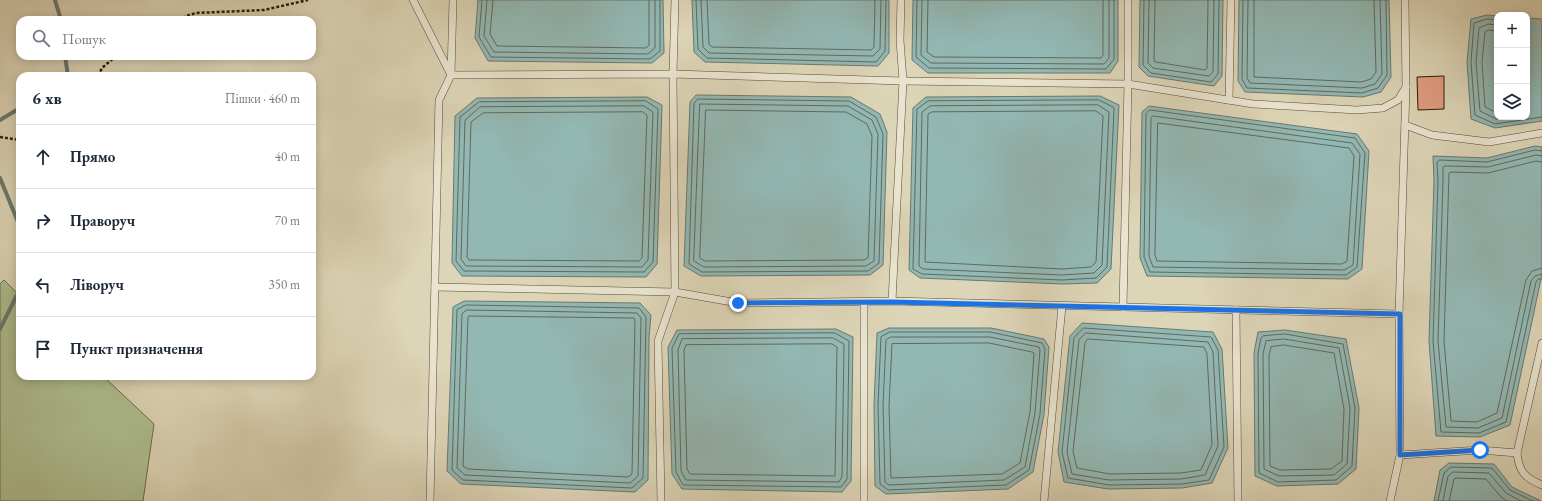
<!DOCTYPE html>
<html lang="uk">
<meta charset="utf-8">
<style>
body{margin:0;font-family:"EB Garamond",serif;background:#f6f6f7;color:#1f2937}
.controls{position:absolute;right:12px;top:12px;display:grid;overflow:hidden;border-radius:8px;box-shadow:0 2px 10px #0003}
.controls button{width:36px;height:36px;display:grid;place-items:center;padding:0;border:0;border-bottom:1px solid #e0e1e3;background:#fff;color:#1f2937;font:20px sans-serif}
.stop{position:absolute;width:12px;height:12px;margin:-9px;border:3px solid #1a73e8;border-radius:50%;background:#fff}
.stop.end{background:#1a73e8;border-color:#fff;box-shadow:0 1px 4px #0008}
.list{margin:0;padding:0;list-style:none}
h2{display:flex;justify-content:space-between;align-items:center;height:52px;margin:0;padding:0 16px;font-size:17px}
h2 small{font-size:13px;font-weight:400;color:#747a83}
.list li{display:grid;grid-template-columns:26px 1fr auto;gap:12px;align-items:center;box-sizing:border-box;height:64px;padding:0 16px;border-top:1px solid #e0e1e3}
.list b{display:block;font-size:15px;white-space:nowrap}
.list em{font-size:13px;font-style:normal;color:#747a83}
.icon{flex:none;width:22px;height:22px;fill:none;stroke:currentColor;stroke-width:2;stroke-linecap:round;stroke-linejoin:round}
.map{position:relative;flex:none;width:1542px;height:501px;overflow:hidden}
.search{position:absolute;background:#fff;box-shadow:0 2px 10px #0003;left:16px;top:16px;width:300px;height:44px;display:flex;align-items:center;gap:10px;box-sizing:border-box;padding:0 14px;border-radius:12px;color:#747a83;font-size:15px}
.panel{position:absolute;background:#fff;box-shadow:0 2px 10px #0003;left:16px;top:72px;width:300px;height:308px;border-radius:12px}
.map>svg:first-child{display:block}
.green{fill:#aebe90;stroke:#6e6c4a}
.water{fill:#93b8b4;stroke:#6a796e}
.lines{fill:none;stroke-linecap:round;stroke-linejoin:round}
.shore{stroke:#606a5c;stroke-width:1}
.stream{stroke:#6a796e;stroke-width:4}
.building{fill:#e29d83;stroke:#2d1b04}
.service-casing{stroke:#594a31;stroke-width:8}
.path{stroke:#2d1b04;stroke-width:2.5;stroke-dasharray:3 2;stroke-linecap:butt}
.service{stroke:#e9e4d0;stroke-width:7}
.route{stroke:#1a73e8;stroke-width:5}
</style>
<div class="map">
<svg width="1542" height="501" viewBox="0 0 1542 501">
<rect width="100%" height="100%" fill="#ddd5b7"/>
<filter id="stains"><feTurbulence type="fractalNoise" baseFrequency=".005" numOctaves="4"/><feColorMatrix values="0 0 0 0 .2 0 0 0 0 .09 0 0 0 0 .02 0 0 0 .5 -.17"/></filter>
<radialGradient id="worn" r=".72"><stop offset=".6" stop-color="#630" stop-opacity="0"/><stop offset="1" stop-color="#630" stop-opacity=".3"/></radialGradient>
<!-- green -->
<path class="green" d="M4,280l16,16v80h83l51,48 -11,77h-143v-217z"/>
<!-- water -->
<g class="water">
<path d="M478,0h185l1,53 -12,10 -164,-2 -13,-23z"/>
<path d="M692,0h197v53l-11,13 -173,-4 -11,-10z"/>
<path d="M913,0h205v61l-8,12h-182l-16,-13z"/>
<path d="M1140,0h83l-1,76 -8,10 -66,-10 -9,-9z"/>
<path d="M1239,0h150l2,77 -10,15 -18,5 -118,-5 -7,-11z"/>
<path d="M1487,15l10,1v101h30v-99l15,1v102l-47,7 -24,-9 -4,-57 4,-43z"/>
<path d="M696,95l155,2 29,17 7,18 -4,133 -13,10 -169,1 -17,-10 6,-164z"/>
<path d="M1100,96l19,9 -8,164 -14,14 -35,1 -142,-6 -11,-8 4,-162 13,-11z"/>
<path d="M647,97l15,8 -5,159 -11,13 -184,-1 -10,-13 3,-147 22,-18z"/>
<path d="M1149,106l208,28 12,17 -7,118 -14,10 -201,-3 -7,-18 2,-146z"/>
<path d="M1535,146l7,1v127l-32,151 -30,12 -44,-1 -7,-95 5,-160 -1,-25 54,2z"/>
<path d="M464,301l176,2 11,12 -2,22 -1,143 -13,12 -174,-8 -14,-13 6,-164z"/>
<path d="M1082,323l131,9 9,17 6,99 -16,35 -30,5 -74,1 -44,-7 -6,-30 12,-116z"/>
<path d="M889,328h102l53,11 5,8 -5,67 -11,58 -25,17 -122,5 -11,-8 -1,-81 3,-72z"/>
<path d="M836,329l17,8 -2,144 -9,11 -160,-3 -10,-15 -4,-127 9,-17z"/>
<path d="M1285,330l61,9 13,69 -3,61 -18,15 -61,2 -22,-10 -1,-123 4,-21z"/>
<path d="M1449,463l45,1 18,23 29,14h-107l6,-31z"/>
</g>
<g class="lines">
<!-- shore -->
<g class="shore">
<path d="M482,0l-3,37 12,20 159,2 10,-8v-51"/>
<path d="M487,0l-3,36 10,16 154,2 7,-6v-48"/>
<path d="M493,0l-3,34 7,12 149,2 3,-3v-45"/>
<path d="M696,0l2,49 9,9 169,4 9,-11 1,-51"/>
<path d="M701,0l2,47 6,6 164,3 7,-7 1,-49"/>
<path d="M707,0l2,44 3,3 159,3 3,-3 1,-47"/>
<path d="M917,0l-1,57 13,11 177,1 8,-10v-59"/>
<path d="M922,0l-1,55 10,8 173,1 5,-6v-58"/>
<path d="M928,0l-1,52 7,5 167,1 2,-3v-55"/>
<path d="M1144,0l-1,65 8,8 60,9 7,-8 1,-74"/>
<path d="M1149,0l-1,63 5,5 56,8 4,-4 1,-72"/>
<path d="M1155,0l-1,61 2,1 49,8 2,-2 1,-68"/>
<path d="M1243,0l-1,79 5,9 115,5 16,-5 9,-13 -1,-75"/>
<path d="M1248,0l-1,78 3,5 112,5 13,-4 7,-10 -2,-74"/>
<path d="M1254,0v77l107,5 10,-3 5,-7 -2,-72"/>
<path d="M1497,20l-10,-1 -13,4 -3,39 4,53 20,9 47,-7"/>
<path d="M1497,25l-9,-1 -9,4 -3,34 4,49 16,8 13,-2"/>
<path d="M1497,31l-9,-1 -3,2 -3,30 3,45 12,6"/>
<path d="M698,99l151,2 27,16 7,17 -4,129 -11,8 -166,1 -13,-8 5,-160z"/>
<path d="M1099,100l14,7 1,2 -7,158 -11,11 -34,2 -140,-6 -9,-5 4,-160 11,-8z"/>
<path d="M646,101l12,8 -5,153 -9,10 -180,-1 -8,-10 4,-144 19,-15z"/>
<path d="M700,104l148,2 24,14 6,14 -4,127 -8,5 -162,1 -10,-6z"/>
<path d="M1098,105l11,7 -7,153 -8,8 -32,2 -139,-6 -4,-3 3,-154 8,-6z"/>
<path d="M644,106l9,6 -5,148 -6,7 -176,-1 -5,-7 4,-139 15,-13z"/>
<path d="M706,110l140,2 21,12 5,12 -4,122 -4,2 -159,1 -5,-3z"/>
<path d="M1150,110l205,28 10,15 -8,114 -11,8 -196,-3 -6,-15 2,-143z"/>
<path d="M1096,111l7,5 -7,146 -5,5 -29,2 -137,-7 3,-148 4,-2z"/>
<path d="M643,112l4,3 -5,143 -3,3 -170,-1 -2,-3 4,-135 12,-9z"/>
<path d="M1153,116l199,27 8,11 -7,111 -9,5 -191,-3 -4,-11 2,-138z"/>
<path d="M1158,123l191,25 5,8 -7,105 -5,3 -185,-3 -2,-6z"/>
<path d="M1542,151l-7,-1 -48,12 -48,-2 -2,2 1,19 -5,160 8,91 38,1 27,-11 30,-140 2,-3h4"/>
<path d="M1542,156l-6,-1 -48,12 -43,-1 -2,1v14l-5,160 8,86 32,1 24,-10 29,-137 4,-5 7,-2"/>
<path d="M1542,162l-6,-1 -48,12 -37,-1 -2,1 -5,168 7,80 26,1 20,-9 29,-133 6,-9 10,-3"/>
<path d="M466,305l173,3 7,9 -3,161 -11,10 -169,-8 -11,-10 5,-160z"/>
<path d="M467,310l170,3 4,5 -3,158 -8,7 -165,-8 -8,-7 5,-154z"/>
<path d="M469,316l165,2 1,2 -3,154 -4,3 -160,-8 -5,-3 5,-148z"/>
<path d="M1084,328l127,9 7,13 6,97 -15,33 -27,4 -73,1 -41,-7 -6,-26 12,-114z"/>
<path d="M890,332h100l52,11 3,6 -5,65 -11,56 -23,15 -118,5 -8,-6 -2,-79 3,-68z"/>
<path d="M835,333l14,8 -2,138 -6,8 -158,-2 -7,-13 -4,-124 7,-14z"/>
<path d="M1086,333l122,9 5,10 5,94 -13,29 -24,4 -72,1 -37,-6 -5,-22 12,-112z"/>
<path d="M1285,334l58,10 12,64 -3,58 -16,14 -58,2 -19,-9 -1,-119 3,-16 2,-2z"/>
<path d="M891,337h99l49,10 1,3 -5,63 -10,54 -21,13 -115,5 -4,-3 -2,-77 3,-65z"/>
<path d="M833,338l11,6 -2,133 -3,5 -153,-2 -5,-9 -3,-121 4,-11z"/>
<path d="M1088,339l116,8 3,7 5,91 -11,25 -20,3 -71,1 -33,-6 -4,-17 12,-108z"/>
<path d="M1284,339l55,9 11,60 -3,56 -13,11 -55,1 -15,-7 -1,-115 3,-13z"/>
<path d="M989,343l43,9 2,1 -4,59 -10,51 -18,11 -111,4 -2,-72 3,-62z"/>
<path d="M832,344l5,3 -2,129 -145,-2 -3,-5 -3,-118 2,-6z"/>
<path d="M1284,345l50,8 10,56 -2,52 -11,8 -51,1 -10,-4 -1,-111 2,-8z"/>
<path d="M1438,501l6,-28 7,-6 41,1 18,22 23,11"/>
<path d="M1443,501l5,-25 5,-4 36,1 17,20 15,8"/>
<path d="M1449,501l5,-22 2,-1 30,1 15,18 6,4"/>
</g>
<!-- stream -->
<g class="stream">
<path d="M55,0l6,20"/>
<path d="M65,56l3,20"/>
<path d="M0,120l20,-12"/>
<path d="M0,178l20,49"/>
<path d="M0,329l20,-40"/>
</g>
</g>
<!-- building -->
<path class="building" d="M1444,76v33l-26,1 -1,-33z"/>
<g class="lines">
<defs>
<g id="service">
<path d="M413,0l38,75 -12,25 -9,401"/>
<path d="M453,0l-2,75 222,-1 230,7 225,3 125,20 104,6 26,-2 15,-8 8,-13 -1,-87"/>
<path d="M1229,100l2,-100"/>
<path d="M1405,125l27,10 57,7 53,-9"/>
<path d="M435,287l240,5 63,11 154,-2 507,13"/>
<path d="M892,301l11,-220 -3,-41 1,-40"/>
<path d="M1123,307l5,-223v-84"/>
<path d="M1236,310l2,191"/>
<path d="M1542,343l-25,110c2,19 8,25 25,32"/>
<path d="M1400,455l80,-5 37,3"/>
<path d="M661,501l-3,-160 17,-49 -2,-218 2,-74"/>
<path d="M864,501v-199"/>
<path d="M1044,501l18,-195"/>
<path d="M1390,501l10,-46 -1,-141 7,-227"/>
</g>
</defs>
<!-- service casing -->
<use href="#service" class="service-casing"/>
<!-- path -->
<g class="path">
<path d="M178,20l11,-5 7,-2 68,-3 44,-10"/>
<path d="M98,76l4,-8 14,-12"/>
<path d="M0,137l20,3"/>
</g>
<!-- service -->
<use href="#service" class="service"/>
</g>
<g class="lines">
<!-- route -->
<path class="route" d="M738,303l154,-1 508,12v141l80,-5"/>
</g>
<rect width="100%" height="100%" filter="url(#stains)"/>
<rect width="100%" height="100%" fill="url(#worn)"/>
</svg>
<div class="controls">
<button>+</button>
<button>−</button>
<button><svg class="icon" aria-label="layers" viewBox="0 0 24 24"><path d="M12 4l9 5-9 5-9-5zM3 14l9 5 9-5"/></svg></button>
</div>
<div class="stop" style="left:1480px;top:450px"></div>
<div class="stop end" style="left:738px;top:303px"></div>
<div class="search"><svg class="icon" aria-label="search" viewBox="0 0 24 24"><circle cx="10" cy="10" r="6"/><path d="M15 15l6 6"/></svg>Пошук</div>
<section class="panel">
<h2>6 хв<small>Пішки · 460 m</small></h2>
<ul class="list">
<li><svg class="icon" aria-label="ahead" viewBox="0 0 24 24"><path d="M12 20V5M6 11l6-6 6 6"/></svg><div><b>Прямо</b></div><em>40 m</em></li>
<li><svg class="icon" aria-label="right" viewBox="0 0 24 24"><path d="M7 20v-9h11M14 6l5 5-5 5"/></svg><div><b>Праворуч</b></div><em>70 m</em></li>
<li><svg class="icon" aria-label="left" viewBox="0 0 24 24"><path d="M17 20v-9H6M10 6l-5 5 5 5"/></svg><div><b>Ліворуч</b></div><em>350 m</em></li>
<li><svg class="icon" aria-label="arrive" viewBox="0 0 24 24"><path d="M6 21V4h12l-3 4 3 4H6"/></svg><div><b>Пункт призначення</b></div></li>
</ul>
</section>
</div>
